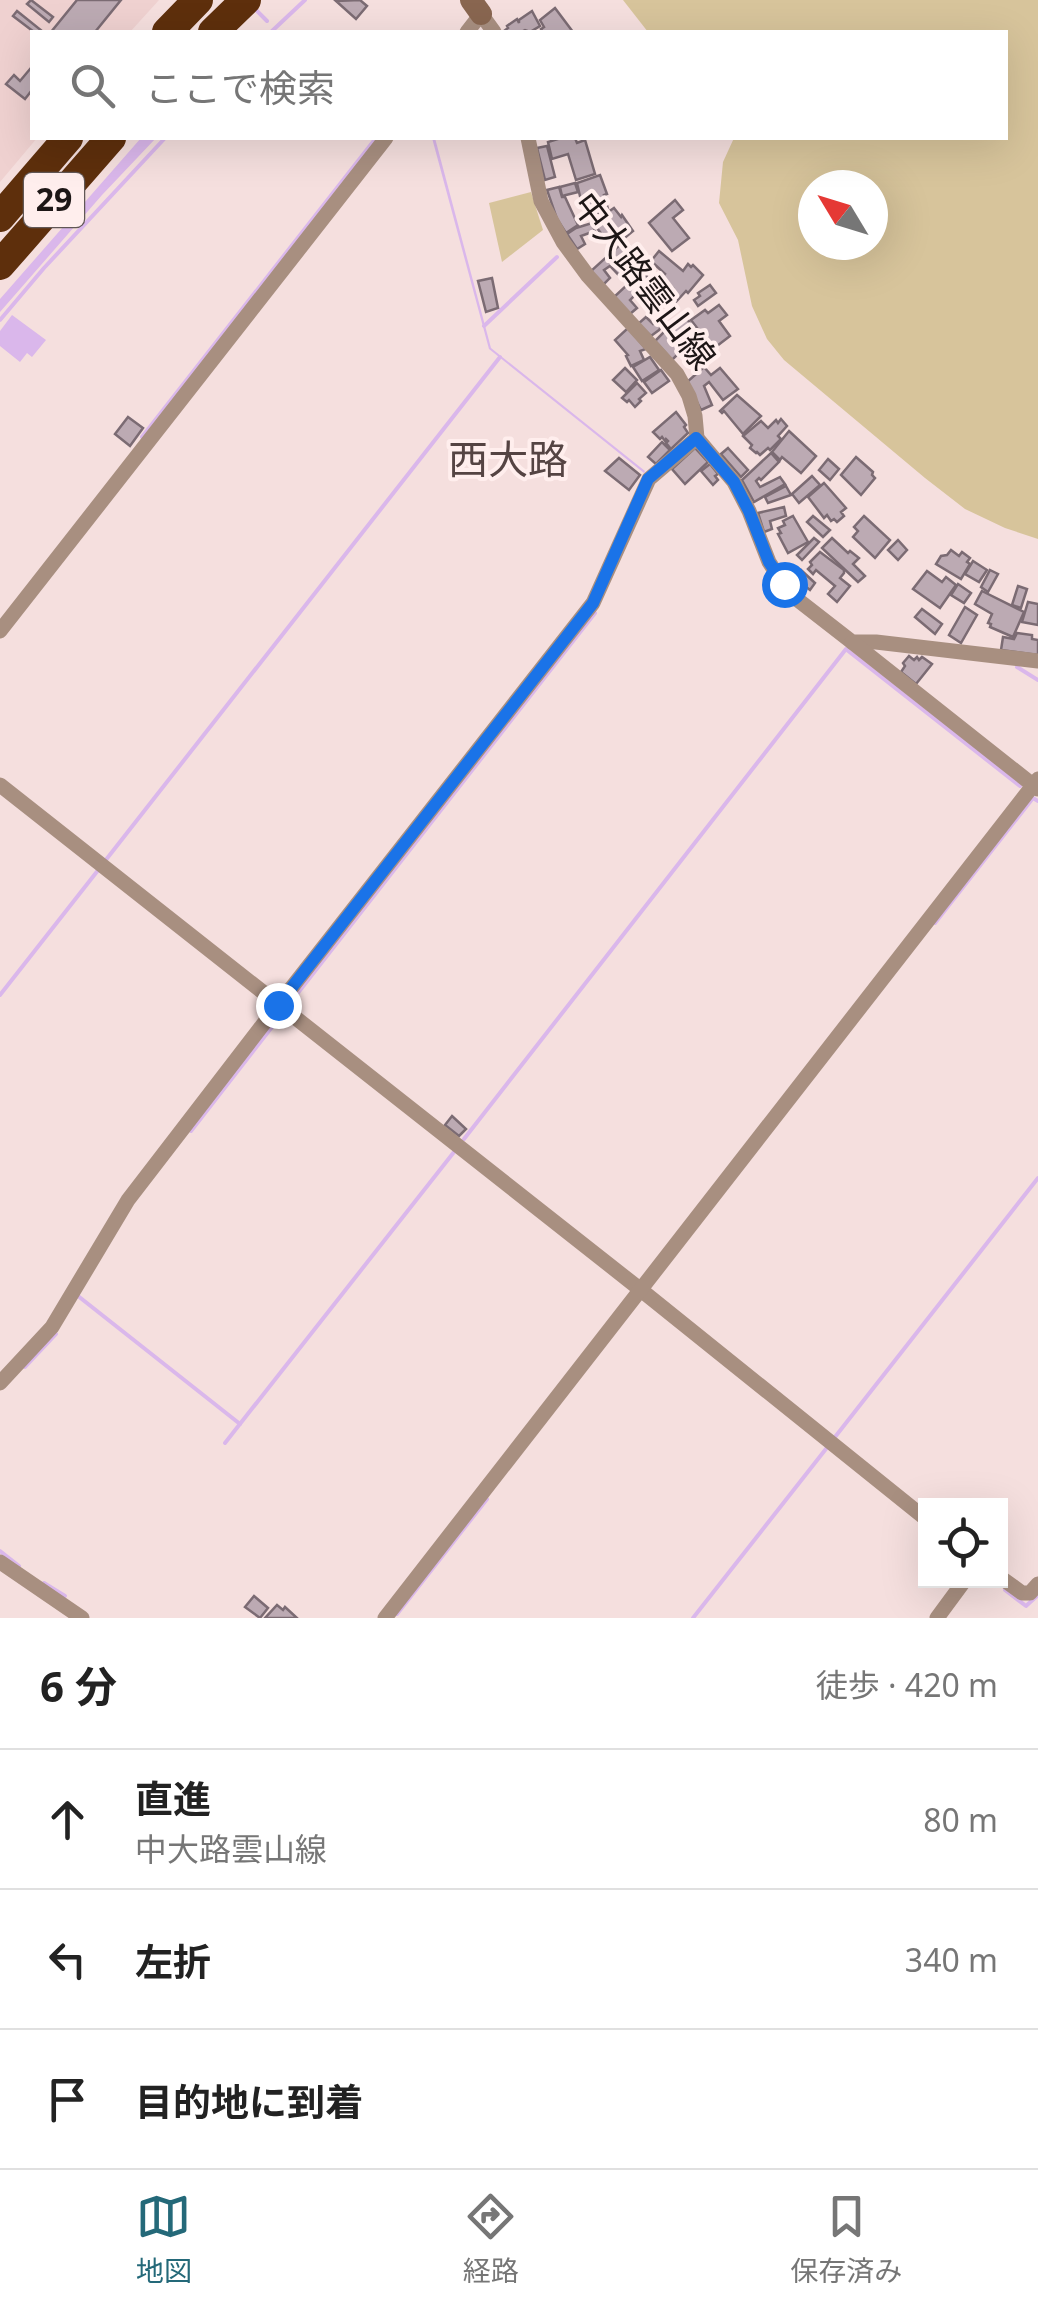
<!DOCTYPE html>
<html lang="ja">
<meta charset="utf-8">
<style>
body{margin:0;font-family:"Noto Sans","Noto Sans JP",sans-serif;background:#f6f6f6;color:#222}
.controls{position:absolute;right:30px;bottom:30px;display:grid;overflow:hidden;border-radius:0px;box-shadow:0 10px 40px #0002}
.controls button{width:90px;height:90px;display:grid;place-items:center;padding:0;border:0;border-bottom:2px solid #e0e0e0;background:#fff;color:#222;font:50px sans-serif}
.compass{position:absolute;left:798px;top:170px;width:90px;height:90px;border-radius:50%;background:#fff;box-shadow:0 10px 40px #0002;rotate:308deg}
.stop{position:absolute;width:30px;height:30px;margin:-22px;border:8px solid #1a73e8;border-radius:50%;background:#fff}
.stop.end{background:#1a73e8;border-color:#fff;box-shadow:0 2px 10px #0008}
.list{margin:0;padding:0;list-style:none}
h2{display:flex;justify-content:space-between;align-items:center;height:130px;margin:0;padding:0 40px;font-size:42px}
h2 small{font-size:32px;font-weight:400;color:#767676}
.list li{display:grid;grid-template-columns:65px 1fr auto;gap:30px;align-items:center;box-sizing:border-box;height:140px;padding:0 40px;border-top:2px solid #e0e0e0}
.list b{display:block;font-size:38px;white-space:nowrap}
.list p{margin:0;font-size:32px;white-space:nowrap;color:#767676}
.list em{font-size:32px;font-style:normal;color:#767676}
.icon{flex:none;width:55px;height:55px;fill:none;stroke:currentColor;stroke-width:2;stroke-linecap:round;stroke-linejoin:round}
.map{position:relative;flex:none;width:1038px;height:1618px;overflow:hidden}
.search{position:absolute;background:#fff;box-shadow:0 10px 40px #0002;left:30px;right:30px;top:30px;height:110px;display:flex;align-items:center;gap:25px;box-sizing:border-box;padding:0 35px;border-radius:0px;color:#767676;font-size:38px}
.sheet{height:550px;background:#fff}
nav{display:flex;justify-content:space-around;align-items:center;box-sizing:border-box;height:140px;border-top:2px solid #e0e0e0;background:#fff;font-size:28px;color:#767676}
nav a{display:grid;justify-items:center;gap:5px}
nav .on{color:#246979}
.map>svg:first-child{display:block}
.built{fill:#efd1d0}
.green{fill:#d7c49b;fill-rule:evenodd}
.water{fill:#dab7eb}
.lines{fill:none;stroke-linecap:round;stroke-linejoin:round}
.stream{stroke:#dab7eb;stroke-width:4}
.building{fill:#bcaab3;stroke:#7b6b73;stroke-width:2.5}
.street{stroke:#a88f80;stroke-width:15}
.secondary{stroke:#896650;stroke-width:22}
.highway{stroke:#5e2f0c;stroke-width:30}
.route{stroke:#1a73e8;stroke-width:12}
.labels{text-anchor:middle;stroke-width:8;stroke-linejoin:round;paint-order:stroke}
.shield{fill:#ffeeed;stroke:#615756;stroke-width:2.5}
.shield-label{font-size:32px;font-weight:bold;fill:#1d1616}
.street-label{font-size:35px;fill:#1d1616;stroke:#ffeeed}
.quarter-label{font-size:40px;fill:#554443;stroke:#ffeeed}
</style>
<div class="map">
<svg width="1038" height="1618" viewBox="0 0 1038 1618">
<rect width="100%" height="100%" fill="#f5dfde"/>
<!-- built -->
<path class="built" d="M0,0h159l-29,32h-98v106h5l-37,44z"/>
<!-- green -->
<g class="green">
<path d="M623,0h415v539l-33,-11 -40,-19 -40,-31 -141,-118 -17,-21 -15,-33 -14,-66 -19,-37 4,-41 11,-24h272v-106h-358zM813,185h60v60h-60z"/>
<path d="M531,192l12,38 -41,32 -13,-59z"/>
</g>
<!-- water -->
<g class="water">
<path d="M141,138h15l-54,57 -102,117v-13z"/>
<path d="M432,138h3l56,210 154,123 -1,2 -155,-124z"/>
<path d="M12,315l34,25 -14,17 -5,-4 -7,9 -20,-16v-15z"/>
</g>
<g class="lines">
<!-- stream -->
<g class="stream">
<path d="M253,7l14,14"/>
<path d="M271,32l34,-32"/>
<path d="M0,320l44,-52 121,-130"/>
<path d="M484,326l73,-69"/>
<path d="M142,437l234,-299"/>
<path d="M847,650l173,136"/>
<path d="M1017,667l21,13"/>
<path d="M105,861l395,-504"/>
<path d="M935,923l98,-125 5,3"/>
<path d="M0,995l99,-126"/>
<path d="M290,1003l305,-390"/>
<path d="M191,1131l88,-113"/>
<path d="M464,1139l382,-490"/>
<path d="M78,1296l162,128"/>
<path d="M25,1367l31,-33"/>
<path d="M835,1437l203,-259"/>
<path d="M225,1443l229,-291"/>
<path d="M0,1551l19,15"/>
<path d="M44,1583l21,13"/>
<path d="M1005,1590l21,16 12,-11"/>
<path d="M397,1614l90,-115"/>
<path d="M693,1618l136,-173"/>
</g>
</g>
<!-- building -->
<g class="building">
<path d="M31,0l22,17 -4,5 -22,-18z"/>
<path d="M77,0h44l-26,32h-44z"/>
<path d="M360,0l7,6 -11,13 -20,-18z"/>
<path d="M555,8l18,24h-30l-2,-3 3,-2 -4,-7z"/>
<path d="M17,11l25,20 -1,1h-7l-21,-16z"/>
<path d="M532,11l8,15 -10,6 -5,-2 -4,2h-15l-2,-1 4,-3 -1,-2 10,-7 2,4v-3z"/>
<path d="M30,69l2,3v18l-7,9 -19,-15 8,-9 6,6z"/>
<path d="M561,138h14l2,5 8,-3 10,34 -19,6 -8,-26 -16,5 -4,-17z"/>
<path d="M547,146l8,31 -10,3 -8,-32z"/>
<path d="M600,175l7,19 -3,1 4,14 -23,9 -8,-35z"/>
<path d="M575,183l3,9 -16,4 -2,-9z"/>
<path d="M559,187l3,10h3l13,28 -12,8 -9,-14 -10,-29z"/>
<path d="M675,200l8,10 -10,8 16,20 -17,13 -23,-28z"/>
<path d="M614,208l7,9 1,-2 11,16 -17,14 -10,-11 -3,2 -6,-8 2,-2 -4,-5z"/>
<path d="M592,223l3,8 -14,5 4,8 -8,5 -10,-15 9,-6z"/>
<path d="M622,243l4,4 3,-2 7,8 -5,5 11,12 -15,14 -17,-18 -6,4 6,8 -7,7 -12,-14z"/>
<path d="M659,251l24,20 5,-7 3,3 2,-2 10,10 -15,18 -2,-2 -12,13 -8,-8 7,-8 -11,-10 3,-4 -14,-13z"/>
<path d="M642,271l26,30 -15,14 -18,-20 -5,5 7,8 -7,6 -16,-17z"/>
<path d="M492,278l6,30 -12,4 -8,-31z"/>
<path d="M710,285l6,8 -18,13 -4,-6 6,-4 -2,-3z"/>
<path d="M719,305l8,10 -8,6 11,15 -17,13 -22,-29 14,-10 3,3z"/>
<path d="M661,315l5,5 -7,10 -8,6 -13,-12 8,-7 7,7z"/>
<path d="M686,317l6,9 -20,13 10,11 -10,10 -17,-19 13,-13z"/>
<path d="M628,328l18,21 -6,2 4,9 -13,6 -5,-10 2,-1 -13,-15z"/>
<path d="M650,357l9,13 -17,11 -9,-14z"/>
<path d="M704,367l7,8 9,-7 18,21 -15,11 -14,-18 -5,4 8,19 -11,5 -14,-28z"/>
<path d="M625,368l12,12 -11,12 -13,-12z"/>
<path d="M661,370l8,11 -17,12 -8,-11z"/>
<path d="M637,383l9,10 -7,6 2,2 -6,6 -6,-7 -2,2 -5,-4z"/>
<path d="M737,395l24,21 -18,18 -19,-23 -2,2 -2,-2z"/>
<path d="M676,412l10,13 -2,2 4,6 -17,16 -5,-6 2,-2 -2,-2 -1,2 -3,-4 -2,2 -7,-7z"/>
<path d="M128,417l15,11 -13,18 -15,-12z"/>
<path d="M781,419l6,7 -9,10 3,3 -11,11 -2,-2 -8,7 -3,-3 -1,1 -6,-5 2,-3 -9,-9 18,-15 7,7 8,-8 2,3z"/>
<path d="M789,431l27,25 -15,17 -19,-16 -2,3 -8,-8z"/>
<path d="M662,442l8,8 -14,14 -8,-7z"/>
<path d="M695,448l13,14 -23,22 -13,-15z"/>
<path d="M728,448l20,22 -7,7 -20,-23z"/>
<path d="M771,453l8,9 -18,18 -2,-2 -3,3 4,6 20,-10 5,7 -31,18 -12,-22z"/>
<path d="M856,457l17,15 -1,3 3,3 -14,17 -20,-20z"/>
<path d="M619,458l21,17 -11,15 -24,-19z"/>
<path d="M828,459l11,10 -9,11 -11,-10z"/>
<path d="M710,464l8,10 -3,2 3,4 -5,5 -12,-14z"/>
<path d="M812,476l8,9 -21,18 -7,-9z"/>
<path d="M824,483l22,25 -5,4 3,4 -7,6 -3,-3 -3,2 -4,-6 -3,3 -16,-21z"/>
<path d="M786,486l5,9 -23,8 -3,-6z"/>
<path d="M784,507l2,9 -16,5 2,8 -8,3 -6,-19z"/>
<path d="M793,516l15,26 -20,11 -10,-19 3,-1 -3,-5 7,-3 -2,-4z"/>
<path d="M813,516l17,14 -7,7 -16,-15z"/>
<path d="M864,516l26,24 -15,18 -22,-21 5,-6 -4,-4z"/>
<path d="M814,538l5,4 -17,18 -5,-5z"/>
<path d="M832,538l16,15 2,-2 9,7 -6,6 12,12 -7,6 -36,-34z"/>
<path d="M898,540l9,10 -9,10 -10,-10z"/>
<path d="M951,550l8,6 3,-4 8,6 -3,4 3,2 -9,15 -25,-15 5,-8 6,-1z"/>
<path d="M820,552l24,18v3l-4,5 10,8 -13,16 -9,-8 7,-8 -19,-16 -3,4 -5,-5 4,-4 -2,-3z"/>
<path d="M973,561l14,9 -8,12 -14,-8z"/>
<path d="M801,570l14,13 -5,7 -5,-4 -1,2 -11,-9z"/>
<path d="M990,570l8,4 -10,18 -7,-5z"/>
<path d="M927,571l15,11 4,-5 10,8 -16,23 -27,-19z"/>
<path d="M958,584l13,9 -7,10 -13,-8z"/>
<path d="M1018,586l9,3 -6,19 -9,-3z"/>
<path d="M982,591l42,21 -11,25 -23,-10 1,-3 -3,-1 4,-9 -17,-10z"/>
<path d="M1028,602l10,2v21l-16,-3z"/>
<path d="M965,607l12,8 -16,28 -12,-8z"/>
<path d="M922,609l20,15 -7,10 -20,-17z"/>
<path d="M1017,633l15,2v4l6,1v15l-37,-5 2,-13 11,2z"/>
<path d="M909,656l5,4 3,-3 2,3 3,-3 10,7 -16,20 -15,-12 4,-6 -2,-3z"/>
<path d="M452,1116l14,13 -7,7 -14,-11z"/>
<path d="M254,1596l14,12 -8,10 -15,-11z"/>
<path d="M277,1605l6,5 2,-3 12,11h-32z"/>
</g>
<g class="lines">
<!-- street -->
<g class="street">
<path d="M467,32l14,-18 13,18"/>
<path d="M528,138l13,63 22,41 25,34 89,98 12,22 6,20 2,22 37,44 15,29 20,51 20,31 63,49h24l162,19"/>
<path d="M0,631l386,-493"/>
<path d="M852,642l186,147"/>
<path d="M0,785l641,505 285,229"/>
<path d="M0,1383l52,-56 76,-127 150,-195 315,-402 56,-124 48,-41"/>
<path d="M0,1562l82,56"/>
<path d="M1000,1577l22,16h8l8,-9"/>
<path d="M385,1618l653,-839"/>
<path d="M937,1618l28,-38"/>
</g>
<!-- secondary -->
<path class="secondary" d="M471,0l10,14"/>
<!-- highway -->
<g class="highway">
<path d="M167,32l31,-32"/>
<path d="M213,32l33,-32"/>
<path d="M0,217l68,-79"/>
<path d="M0,265l111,-127"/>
</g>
</g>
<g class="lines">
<!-- route -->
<path class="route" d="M278,1005l315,-402 55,-124 48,-41 38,44 15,29 20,51 15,22"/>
</g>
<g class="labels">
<!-- shield labels -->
<rect class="shield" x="24" y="173" width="60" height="54" rx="8"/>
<g class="shield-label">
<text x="54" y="211">29</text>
</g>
<!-- street labels -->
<g class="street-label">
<text transform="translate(644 281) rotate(53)" y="12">中大路雲山線</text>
</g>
<!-- quarter labels -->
<g class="quarter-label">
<text x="508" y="474">西大路</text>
</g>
</g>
</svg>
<div class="controls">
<button><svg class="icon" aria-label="locate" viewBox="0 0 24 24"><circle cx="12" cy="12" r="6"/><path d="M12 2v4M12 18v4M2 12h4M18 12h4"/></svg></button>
</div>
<svg class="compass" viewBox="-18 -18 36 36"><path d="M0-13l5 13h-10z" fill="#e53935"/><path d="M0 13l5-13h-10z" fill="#767676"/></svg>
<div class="stop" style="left:784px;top:584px"></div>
<div class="stop end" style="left:278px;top:1005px"></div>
<div class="search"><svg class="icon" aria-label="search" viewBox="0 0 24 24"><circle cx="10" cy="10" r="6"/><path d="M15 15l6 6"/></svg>ここで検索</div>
</div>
<section class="sheet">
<h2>6 分<small>徒歩 · 420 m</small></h2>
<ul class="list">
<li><svg class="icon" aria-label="ahead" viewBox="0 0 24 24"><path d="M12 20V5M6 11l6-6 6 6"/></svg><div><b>直進</b><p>中大路雲山線</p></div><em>80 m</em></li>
<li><svg class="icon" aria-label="left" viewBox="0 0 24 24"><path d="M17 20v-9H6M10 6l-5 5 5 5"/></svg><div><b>左折</b></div><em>340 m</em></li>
<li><svg class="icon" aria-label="arrive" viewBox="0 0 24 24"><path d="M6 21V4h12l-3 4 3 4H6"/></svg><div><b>目的地に到着</b></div></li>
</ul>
</section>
<nav>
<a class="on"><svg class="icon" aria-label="map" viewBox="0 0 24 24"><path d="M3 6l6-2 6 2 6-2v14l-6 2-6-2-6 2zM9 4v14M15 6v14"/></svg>地図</a>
<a><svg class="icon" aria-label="directions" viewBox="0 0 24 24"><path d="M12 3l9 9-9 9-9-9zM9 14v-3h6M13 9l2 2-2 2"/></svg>経路</a>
<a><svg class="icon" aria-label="saved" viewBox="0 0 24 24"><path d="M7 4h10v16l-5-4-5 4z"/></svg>保存済み</a>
</nav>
